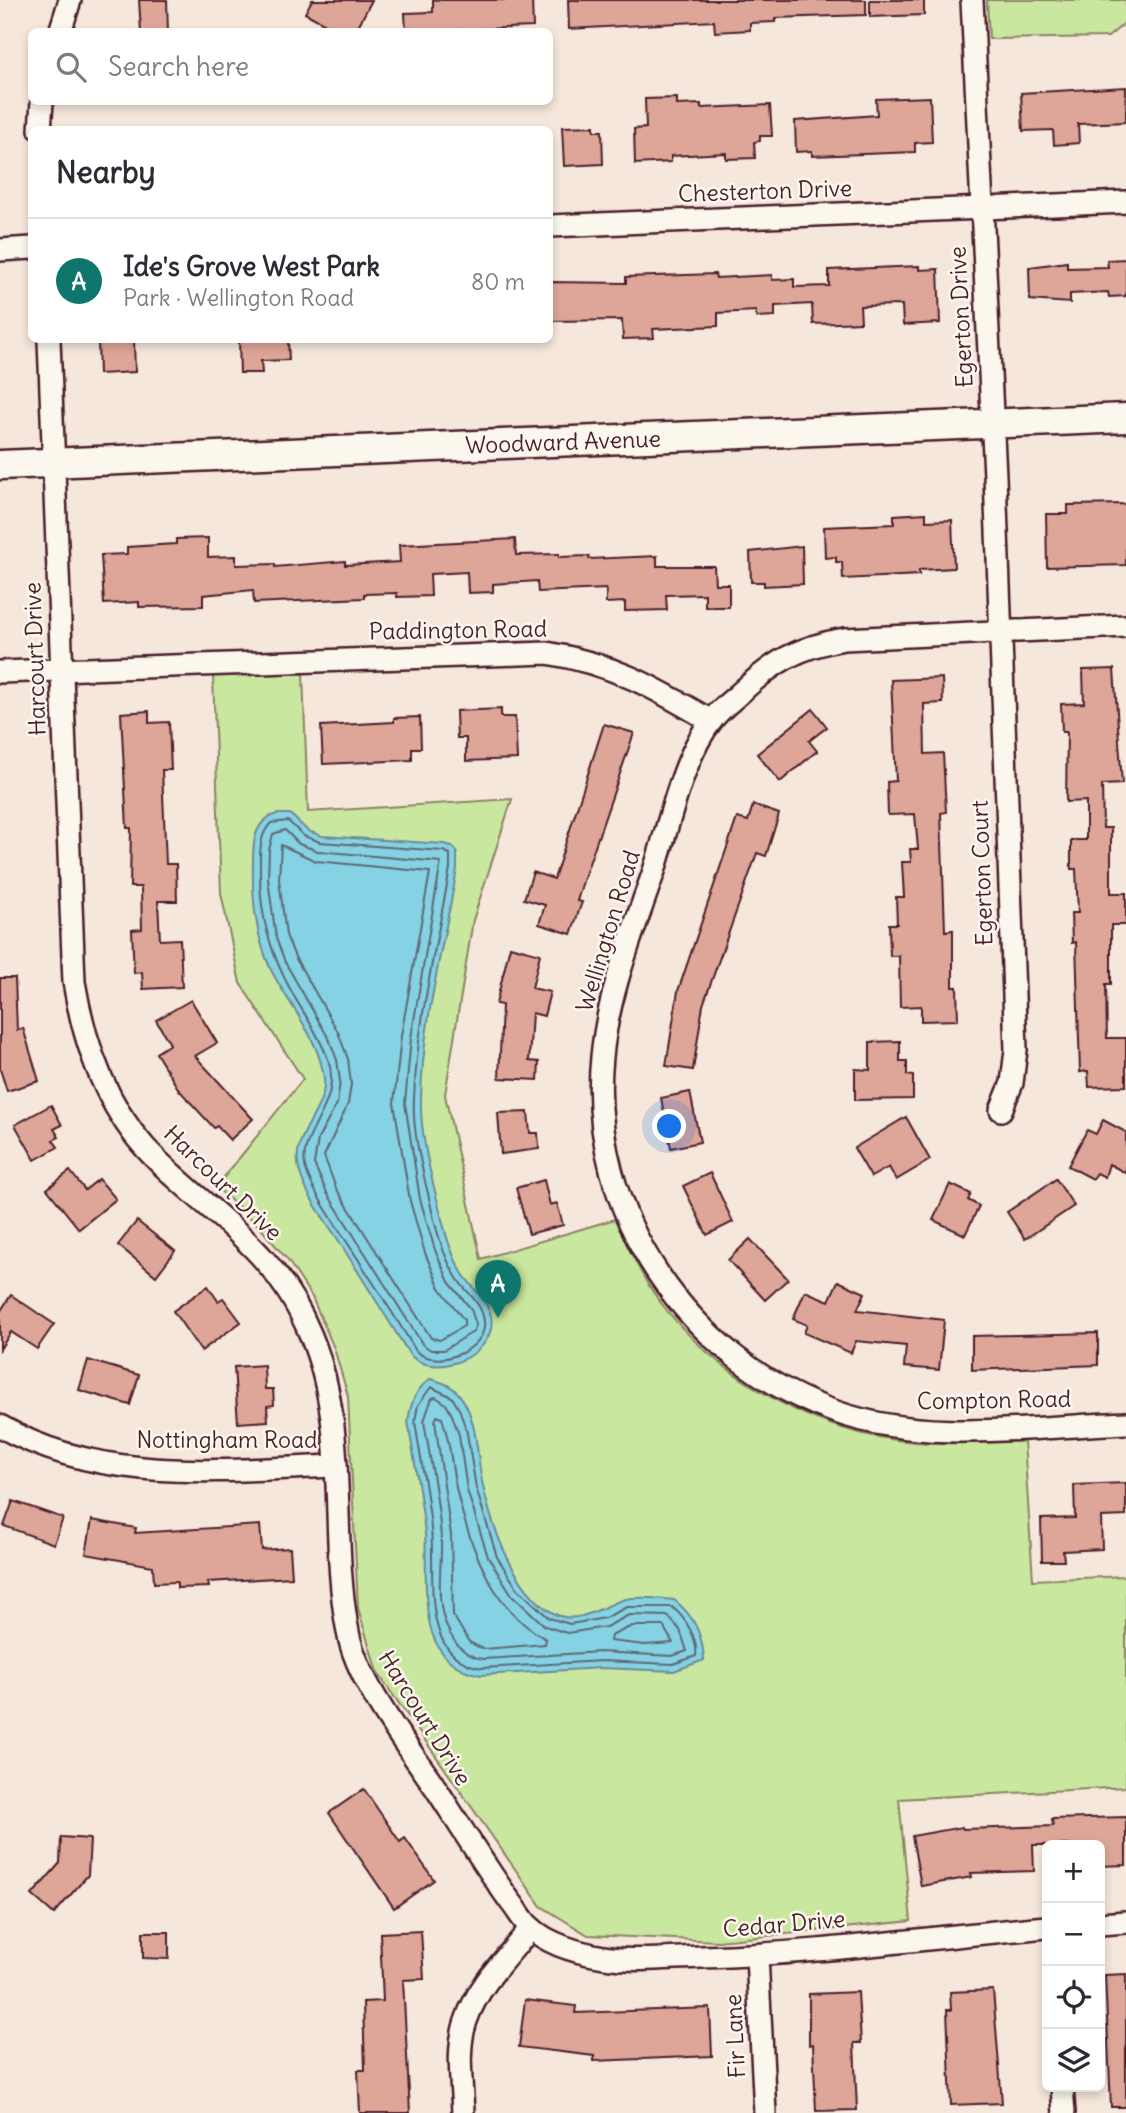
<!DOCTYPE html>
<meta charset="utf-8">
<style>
body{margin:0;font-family:Delius,sans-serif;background:#f2f2f3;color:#2b2b33}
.controls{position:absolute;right:21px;bottom:21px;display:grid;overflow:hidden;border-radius:10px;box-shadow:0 4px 10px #0003}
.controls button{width:63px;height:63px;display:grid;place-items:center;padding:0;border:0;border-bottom:2px solid #e1e1e2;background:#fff;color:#2b2b33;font:35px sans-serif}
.you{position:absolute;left:670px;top:1127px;width:24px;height:24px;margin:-18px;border:5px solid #fff;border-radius:50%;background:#1a73e8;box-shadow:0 0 0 10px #1a73e833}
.badge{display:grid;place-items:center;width:46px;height:46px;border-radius:50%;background:#0f766e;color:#fff;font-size:23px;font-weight:700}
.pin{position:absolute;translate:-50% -58px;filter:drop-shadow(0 2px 4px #0008)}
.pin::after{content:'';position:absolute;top:37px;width:24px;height:21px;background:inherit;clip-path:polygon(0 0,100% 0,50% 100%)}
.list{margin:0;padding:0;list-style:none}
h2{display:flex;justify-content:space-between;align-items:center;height:91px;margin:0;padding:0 28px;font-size:30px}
h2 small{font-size:23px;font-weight:400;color:#7c7c81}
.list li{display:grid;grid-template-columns:46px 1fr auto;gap:21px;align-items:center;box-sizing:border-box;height:126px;padding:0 28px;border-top:2px solid #e1e1e2}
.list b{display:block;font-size:26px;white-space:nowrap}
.list p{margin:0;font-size:23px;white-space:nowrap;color:#7c7c81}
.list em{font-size:23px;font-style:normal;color:#7c7c81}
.icon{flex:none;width:38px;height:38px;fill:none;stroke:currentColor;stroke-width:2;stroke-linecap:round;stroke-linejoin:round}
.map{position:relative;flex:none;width:1126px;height:2113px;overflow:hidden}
.search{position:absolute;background:#fff;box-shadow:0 4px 10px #0003;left:28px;top:28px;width:525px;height:77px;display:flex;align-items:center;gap:18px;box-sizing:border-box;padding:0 24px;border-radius:10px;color:#7c7c81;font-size:26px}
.panel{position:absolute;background:#fff;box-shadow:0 4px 10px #0003;left:28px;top:126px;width:525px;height:217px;border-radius:10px}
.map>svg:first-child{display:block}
.green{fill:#c9e79e;stroke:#8a8364;stroke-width:2}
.water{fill:#84d2e3;stroke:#6d8a99;stroke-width:2}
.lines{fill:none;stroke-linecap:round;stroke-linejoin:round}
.shore{stroke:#616775;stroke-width:2}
.building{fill:#dea698;stroke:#4a1f2b;stroke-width:2}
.street-casing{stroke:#4a1f2b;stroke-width:26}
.secondary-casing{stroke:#4a1f2b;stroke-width:33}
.street{stroke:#fbf7ec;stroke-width:21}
.secondary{stroke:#fbf7ec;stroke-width:28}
.labels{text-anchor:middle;stroke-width:5;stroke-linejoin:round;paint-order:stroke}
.street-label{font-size:23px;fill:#4a1f2b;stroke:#fbf7ec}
</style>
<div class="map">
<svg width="1126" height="2113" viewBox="0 0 1126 2113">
<rect width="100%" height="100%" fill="#f5e7db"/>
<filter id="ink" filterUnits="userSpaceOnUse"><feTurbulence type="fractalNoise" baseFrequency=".0143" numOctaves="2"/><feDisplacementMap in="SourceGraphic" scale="14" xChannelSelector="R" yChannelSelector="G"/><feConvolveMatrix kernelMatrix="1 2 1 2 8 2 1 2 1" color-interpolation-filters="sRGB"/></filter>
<g filter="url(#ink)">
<!-- green -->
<g class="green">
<path d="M987,0h139v22l-18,15 -119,2z"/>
<path d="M303,673l5,139 204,-13 -39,121 -28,175 36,164 134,-40c13,28 25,55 43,80 55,74 146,129 238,141 42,6 87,2 128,1l9,139 93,-4v211l-227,12 12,122 -193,20 -130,-6 -47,-29 -164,-234 -19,-64 -10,-212 -14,-48 -22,-51 -25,-38 -31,-36 -40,-36 87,-108 -63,-96 -19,-90 -8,-217z"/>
</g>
<!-- water -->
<g class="water">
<path d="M277,814h13l18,17 14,5 122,8 8,2 5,5v18c-13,75 -35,154 -36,231 -1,31 8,69 16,99 6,25 12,53 26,75 11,17 33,32 28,55 -7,31 -58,49 -81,26 -24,-39 -49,-78 -73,-117 -14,-21 -32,-44 -38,-69 -9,-34 28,-58 25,-90 -4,-40 -35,-74 -53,-109 -16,-35 -19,-72 -18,-109 0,-21 2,-41 24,-47z"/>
<path d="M430,1379c10,2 21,6 28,14 21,25 18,64 25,93 9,41 32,107 72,128 24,12 50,-10 71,-15 15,-3 33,0 48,1 20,15 29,36 30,60l-30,11 -73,-3 -120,7c-69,-12 -52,-91 -56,-141 -4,-38 -11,-75 -17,-113 3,-18 7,-31 22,-42z"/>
</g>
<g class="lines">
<!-- shore -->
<g class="shore">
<path d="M288,821l16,15 16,6 123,9 7,3v14c-13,76 -33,154 -36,231 -2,31 8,69 15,99 6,27 13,57 28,80 9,15 26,25 27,44 3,29 -49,48 -68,29 -23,-38 -47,-75 -71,-112 -14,-22 -30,-44 -39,-69 -11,-36 38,-64 22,-111 -8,-22 -21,-41 -33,-61 -24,-42 -36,-81 -35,-130 0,-16 -1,-33 11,-45z"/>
<path d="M285,830l14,14 19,7 123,11 -30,176 -6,65 15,96 15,51 14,32 22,27 5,16 -3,7 -29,18h-13l-8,-5 -96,-152 -13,-29 4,-25 19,-35 3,-23 -3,-21 -8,-21 -44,-77 -9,-24 -8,-59 1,-29 4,-16z"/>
<path d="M281,845l35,16 114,11 -29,164 -7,67 16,98 15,52 15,35 24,32v6l-24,14 -9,-2 -95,-150 -12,-32 24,-52 3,-20 -3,-25 -10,-27 -43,-75 -9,-22 -7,-56z"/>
<path d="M431,1387l21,10 8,14 7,22 9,55 21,69 20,31 32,30 21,6 35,-6 22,-11h45c14,11 26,32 24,49l-23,8 -72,-3 -119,7c-64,-10 -46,-93 -51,-139 -3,-36 -11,-72 -16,-108l3,-16z"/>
<path d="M436,1397l10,7 6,11 7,20 8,55 21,67 24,38 33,31 22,7 39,-6 23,-12 39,1 12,14 7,21 -15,5 -72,-4 -117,7c-21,-3 -33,-21 -39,-40 -8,-24 -2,-55 -3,-80 -2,-40 -11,-79 -17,-118l8,-23z"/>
<path d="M437,1416l5,2c9,25 9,49 15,74 13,55 36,119 89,147l-1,5 -62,5 -14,-7 -16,-27 -2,-80 -16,-114z"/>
<path d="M632,1626h31l10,17 -28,2 -35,-4 1,-5z"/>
</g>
</g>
<!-- building -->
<g class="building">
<path d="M139,0h28l1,32h-27z"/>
<path d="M312,0h60l-17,32h-15l-35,-19z"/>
<path d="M433,0h99l1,27 -127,5 -1,-19 28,-1z"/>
<path d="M568,0h298v15l-91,3v4l-25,1v7l-35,2 -1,-11 -145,8z"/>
<path d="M870,0h54v15l-54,2z"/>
<path d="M1126,87v35l-48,2 1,19 -25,2 -1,-15 -30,1 -2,-38z"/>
<path d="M930,97l2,45 -17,1v9l-103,4v-5l-16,1 -1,-31 82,-6 -1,-16z"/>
<path d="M677,98v7l24,-1v4l69,-3 2,31h-12v5l-6,1 1,16 -29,1v-6l-55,3v6l-36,2 -1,-35 12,-1 -1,-29z"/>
<path d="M594,126v5h8l1,33 -39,2 -2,-39z"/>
<path d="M1126,259v37l-17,1 -1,-5 -38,2v9l-40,-3 -1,-33 38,-5v6l41,-1 -1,-7z"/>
<path d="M919,266v4l19,-1 2,54 -37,2 -1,-20 -42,1 1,16 -48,2 -1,-20 -37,2v10l-19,1v-6l-38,2v13l-65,3 1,9 -31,1 -1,-19 -72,1v-39l76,1v-6l89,-3 1,4 56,-3v5l22,-1v8l35,-1v-16z"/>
<path d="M98,340h36l1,32 -36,2z"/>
<path d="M239,340h49l1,20 -28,1 1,12h-22z"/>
<path d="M1126,504v61l-79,2 -1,-53h22v-9z"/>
<path d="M926,513v8l26,-1 2,48 -35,2v5l-76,4 -1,-17h-6v-5l-11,1 -1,-31 70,-3v-9z"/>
<path d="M208,538v19l28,-1v9l39,-1v3l70,-6v4l55,-3 -1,-17 116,-6 1,16 43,-1v3l30,-1v3l68,-3v10h57l1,18h14v23h-24v-13l-39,1 1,15 -42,1v-9l-19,1v-14l-68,3 -1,-11 -44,3v8l-25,1 -1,-21 -37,2 1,22 -34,1v-4l-33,1v4l-110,5 -1,-13 -50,5v11l-64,1v-5l-35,2 -3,-49 26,-1v-7l49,-3v-5z"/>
<path d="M802,546l1,38 -39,2v-4h-13l-1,-30z"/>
<path d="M1114,669l8,115 -20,1 1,43h8v65h15v32h-15v59h-5l1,54h19v48l-37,1 -1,-16 -8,1 -4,-130 -4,1 -1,-30h7l-2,-44h-5v-29h15v-39l-20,1 1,-70h-5l-1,-28 23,-1 -1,-33z"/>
<path d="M942,678l1,25 -19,1 1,50 18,-1 3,59 -5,1 4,118 8,-1v57h4l1,33 -37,1v-15l-21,1 -1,-51h-9l-1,-32h8l-1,-27h8l-2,-35h9l-1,-13h8l-3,-35 -27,1 -1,-33 9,-1 -5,-101z"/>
<path d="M501,709v8h14l2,42 -51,2v-23h-9l-1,-27z"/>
<path d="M813,709l14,18 -18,14 8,10 -37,31 -23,-28z"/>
<path d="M149,711v12l20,-1 2,48h-9l4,94h10l1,37h-19l2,39 20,-1 2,48 -39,2 -1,-17 -8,1 -2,-43 10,-1 -1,-42h-11l1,-59h-4l-6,-115z"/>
<path d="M420,717l1,31h-9v12l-89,4 -2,-38 73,-4v-4z"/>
<path d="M604,724l30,9 -51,148 -6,20 5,1 -11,32 -32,-10 6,-19 -21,-6 9,-27 21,7z"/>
<path d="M753,805l26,9 -13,42 -9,-3 -54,152 -10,65 -27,-4 12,-75 59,-173 11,3z"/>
<path d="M510,946l30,8 -8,34 18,4 -6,24 -12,-3 -3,48 10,1 -1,18 -39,-2 3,-73 -6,-1z"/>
<path d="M0,978h15l2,52 6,-2 16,53 -32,10 -7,-22z"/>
<path d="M191,1000l26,43 -22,13 58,63 -23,21 -13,-14 -3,2 -35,-38 -23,-37 14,-9 -14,-24z"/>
<path d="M900,1041v20h7v14l6,1v23l-58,1v-31l15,1v-28z"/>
<path d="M690,1092l10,50 -29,6 -10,-50z"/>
<path d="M51,1105l11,20 -8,4 5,8 -6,3 5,7 -23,13 -20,-35z"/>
<path d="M528,1112l2,21h8l1,16 -38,5 -3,-41z"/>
<path d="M906,1117l24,43 -34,20 -7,-13 -18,10 -17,-29z"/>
<path d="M1103,1120l23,12v41l-17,-9 -4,13 -8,-4 -4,6 -25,-13 19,-36 9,4z"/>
<path d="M70,1171l15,19 14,-11 17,20 -37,30 -32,-40z"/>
<path d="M710,1173l23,49 -26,13 -24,-49z"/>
<path d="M1056,1179l18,27 -49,33 -18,-27z"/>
<path d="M544,1180l6,25 7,-2 6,22 -34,9 -13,-46z"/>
<path d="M950,1184l21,10 -3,6 11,6 -14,29 -32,-15z"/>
<path d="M137,1221l38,30 -19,25 -38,-31z"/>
<path d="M750,1239l38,40 -23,21 -37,-40z"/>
<path d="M838,1281l27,12 -8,17 87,10 -5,50 -35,-3 2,-21 -50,-5 -5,12 -47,-20 3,-8 -14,-6 12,-28 24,10z"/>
<path d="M208,1286l10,15 5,-3 18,24 -40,29 -28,-40z"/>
<path d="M11,1295l43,29 -17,25 -26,-17 -11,17v-37z"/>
<path d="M1098,1333v32l-126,5v-34z"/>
<path d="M88,1360l51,15 -9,30 -51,-15z"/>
<path d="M264,1365l1,24h8l1,16 -7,1 1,15 -30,2 -4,-56z"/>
<path d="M1126,1483v33l-25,1 1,32 -39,2 1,10h-22l-1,-42 34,-1 -1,-33z"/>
<path d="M13,1501l50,17 -9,26 -50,-18z"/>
<path d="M92,1520l44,8 -1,5 125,-8 2,25 28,-2 2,29 -84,5 1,5 -32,1v-6l-23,1 -1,-17 -67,-12z"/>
<path d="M364,1789l36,53 5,-4 29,42 -40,28 -65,-95z"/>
<path d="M1126,1817v48l-26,1v-21h-67l1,26 -63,2 1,4 -51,9 -9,-50 50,-9 1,2 90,-3 -1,-7z"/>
<path d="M61,1837l29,2 -2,36 -34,39 -22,-19 28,-32z"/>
<path d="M421,1931l3,48 -21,1 7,133h-50l-2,-43h7l-2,-68 20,-1 -3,-68z"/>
<path d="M143,1932h26v27l-26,-1z"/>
<path d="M1126,1974v133h-15l-6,-132z"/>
<path d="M993,1990l9,113 -51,2 -4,-95h4l-1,-18z"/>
<path d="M858,1992l3,51h-7l3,67 -41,1 -3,-67 -4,1v-51z"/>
<path d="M525,2000l51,6 -1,7 135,-5 2,48 -118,5v-5l-75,-9z"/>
</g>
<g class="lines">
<defs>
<g id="street">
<path d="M972,0l23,476 21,574 -4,33 -11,27"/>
<path d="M60,32l10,-32"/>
<path d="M40,130l2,-28"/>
<path d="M550,226l576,-24"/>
<path d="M0,250l32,-2"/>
<path d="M49,340l25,642c11,66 35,133 85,180 61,59 118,90 152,174 39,94 18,199 37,296 9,51 62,117 91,161 23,36 46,73 71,108 7,8 12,19 20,26 17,17 50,26 74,30 32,5 65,1 97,0 115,-3 231,-20 346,-30"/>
<path d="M1126,626l-282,13c-46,8 -71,23 -105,55 -9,8 -20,16 -27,26 -29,36 -43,104 -57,148 -21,62 -47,124 -53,189 -16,156 89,305 234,355 91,32 195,15 290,11"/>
<path d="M0,672l547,-19c67,11 106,34 164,68"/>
<path d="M0,1426c103,59 222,44 336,40"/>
<path d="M1100,1924l26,-2"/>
<path d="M757,1956l8,157"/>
<path d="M1062,2087l2,26"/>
<path d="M463,2113c-1,-29 -7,-64 3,-92 12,-36 41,-64 65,-93"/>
</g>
<path id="secondary" d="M0,465l1126,-47"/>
</defs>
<!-- street casing -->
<use href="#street" class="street-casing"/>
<!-- secondary casing -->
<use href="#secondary" class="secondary-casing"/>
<!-- street -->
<use href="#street" class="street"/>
<!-- secondary -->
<use href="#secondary" class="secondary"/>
</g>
</g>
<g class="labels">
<!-- street labels -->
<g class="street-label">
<text transform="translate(765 191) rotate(-2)" y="8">Chesterton Drive</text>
<text transform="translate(961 317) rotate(-93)" y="8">Egerton Drive</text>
<text transform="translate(563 442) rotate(-2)" y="8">Woodward Avenue</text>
<text transform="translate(458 630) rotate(-1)" y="8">Paddington Road</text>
<text transform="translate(35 659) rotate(-92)" y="8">Harcourt Drive</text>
<text transform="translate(982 873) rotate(-92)" y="8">Egerton Court</text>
<text transform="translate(608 931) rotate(-73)" y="8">Wellington Road</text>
<text transform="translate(223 1183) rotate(44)" y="8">Harcourt Drive</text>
<text transform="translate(994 1400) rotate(-1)" y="8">Compton Road</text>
<text x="227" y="1448">Nottingham Road</text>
<text transform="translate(425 1718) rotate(58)" y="8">Harcourt Drive</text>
<text transform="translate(784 1924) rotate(-5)" y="8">Cedar Drive</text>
<text transform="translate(735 2036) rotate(-93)" y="8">Fir Lane</text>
</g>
</g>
</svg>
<div class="controls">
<button>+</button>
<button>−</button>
<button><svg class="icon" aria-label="locate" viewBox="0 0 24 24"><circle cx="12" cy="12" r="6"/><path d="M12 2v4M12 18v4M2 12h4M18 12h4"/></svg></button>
<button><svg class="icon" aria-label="layers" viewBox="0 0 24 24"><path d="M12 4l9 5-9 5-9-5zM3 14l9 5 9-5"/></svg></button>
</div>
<div class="you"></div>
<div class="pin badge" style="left:498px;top:1318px">A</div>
<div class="search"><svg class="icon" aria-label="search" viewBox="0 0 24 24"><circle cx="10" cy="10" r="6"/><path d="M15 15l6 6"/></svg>Search here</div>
<section class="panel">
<h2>Nearby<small></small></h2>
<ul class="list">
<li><span class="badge">A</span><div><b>Ide's Grove West Park</b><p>Park · Wellington Road</p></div><em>80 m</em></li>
</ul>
</section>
</div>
